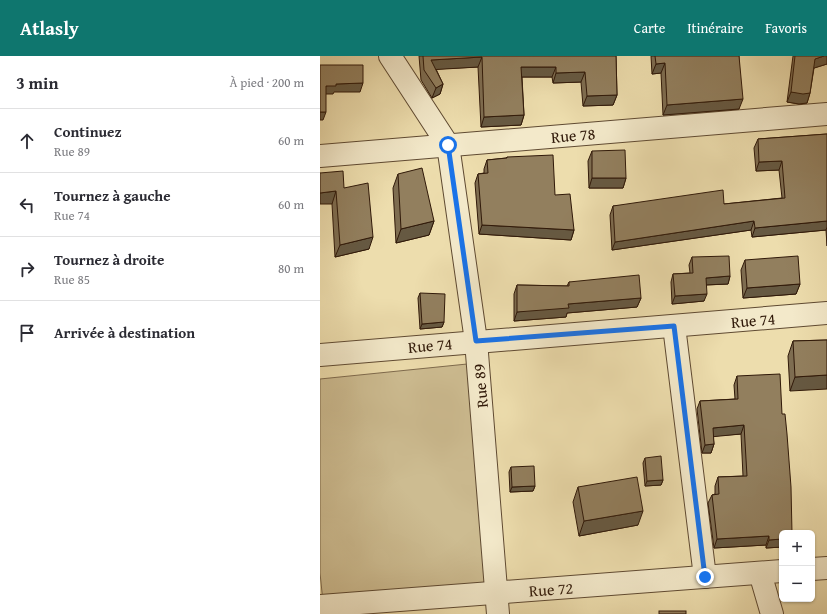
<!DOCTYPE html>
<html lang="fr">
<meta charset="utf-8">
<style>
body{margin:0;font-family:"Gentium Book Plus",serif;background:#f7f7f7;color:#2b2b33}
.controls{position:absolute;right:12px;bottom:12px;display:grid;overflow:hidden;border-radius:6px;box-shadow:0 1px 3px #0004}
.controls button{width:36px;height:36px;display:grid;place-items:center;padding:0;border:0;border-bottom:1px solid #e1e1e2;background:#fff;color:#2b2b33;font:20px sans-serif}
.stop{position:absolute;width:12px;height:12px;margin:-9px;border:3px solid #1a73e8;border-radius:50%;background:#fff}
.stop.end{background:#1a73e8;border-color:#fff;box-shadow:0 1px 4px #0008}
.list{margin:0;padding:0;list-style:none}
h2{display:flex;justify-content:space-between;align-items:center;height:52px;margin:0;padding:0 16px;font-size:17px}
h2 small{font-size:13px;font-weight:400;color:#7c7c81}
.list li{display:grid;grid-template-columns:26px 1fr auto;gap:12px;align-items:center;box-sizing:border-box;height:64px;padding:0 16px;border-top:1px solid #e1e1e2}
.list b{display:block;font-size:15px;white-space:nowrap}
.list p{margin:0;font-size:13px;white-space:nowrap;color:#7c7c81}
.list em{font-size:13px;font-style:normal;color:#7c7c81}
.icon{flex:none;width:22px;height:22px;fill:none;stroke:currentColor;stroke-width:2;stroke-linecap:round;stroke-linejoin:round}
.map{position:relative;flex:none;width:507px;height:558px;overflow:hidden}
header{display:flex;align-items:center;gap:24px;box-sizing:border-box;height:56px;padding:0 20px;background:#0f766e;color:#fff}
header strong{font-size:19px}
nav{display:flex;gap:22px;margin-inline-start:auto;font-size:14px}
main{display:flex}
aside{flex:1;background:#fff}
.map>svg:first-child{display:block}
.garden{fill:#cdbc91;stroke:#7e6a4d}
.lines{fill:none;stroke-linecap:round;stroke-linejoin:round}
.street-casing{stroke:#5f4a32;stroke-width:24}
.street{stroke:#f3e9ca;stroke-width:22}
.wall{fill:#7e6d51;stroke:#301909}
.shaded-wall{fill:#665942;stroke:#301909}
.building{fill:#927f5e;stroke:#301909}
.route{stroke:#1a73e8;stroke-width:5}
.labels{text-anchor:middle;stroke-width:3.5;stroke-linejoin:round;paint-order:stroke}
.street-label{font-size:16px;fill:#301909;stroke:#f3e9ca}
</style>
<header>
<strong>Atlasly</strong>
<nav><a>Carte</a><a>Itinéraire</a><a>Favoris</a></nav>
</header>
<main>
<aside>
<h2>3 min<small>À pied · 200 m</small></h2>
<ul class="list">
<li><svg class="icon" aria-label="ahead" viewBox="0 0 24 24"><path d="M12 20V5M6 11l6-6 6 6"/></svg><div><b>Continuez</b><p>Rue 89</p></div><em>60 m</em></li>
<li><svg class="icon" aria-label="left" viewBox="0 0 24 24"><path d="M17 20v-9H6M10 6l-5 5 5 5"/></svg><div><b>Tournez à gauche</b><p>Rue 74</p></div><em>60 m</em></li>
<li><svg class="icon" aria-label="right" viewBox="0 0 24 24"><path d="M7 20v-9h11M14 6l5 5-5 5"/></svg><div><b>Tournez à droite</b><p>Rue 85</p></div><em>80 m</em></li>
<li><svg class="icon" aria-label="arrive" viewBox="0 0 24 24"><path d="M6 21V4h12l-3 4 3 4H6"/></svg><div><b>Arrivée à destination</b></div></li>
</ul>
</aside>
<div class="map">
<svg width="507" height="558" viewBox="0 0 507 558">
<rect width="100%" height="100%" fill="#edddad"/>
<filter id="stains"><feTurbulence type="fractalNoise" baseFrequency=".005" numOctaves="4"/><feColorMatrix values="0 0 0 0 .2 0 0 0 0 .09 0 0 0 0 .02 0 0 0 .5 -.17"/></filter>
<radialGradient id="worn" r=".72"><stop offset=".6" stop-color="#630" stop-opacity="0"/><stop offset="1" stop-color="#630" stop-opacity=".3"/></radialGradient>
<!-- garden -->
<path class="garden" d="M157,307l23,220 -177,19 -3,-29v-194z"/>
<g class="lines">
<defs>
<g id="street">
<path d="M70,0l58,89 28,196 22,273"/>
<path d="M0,100l507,-42"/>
<path d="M354,270l31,251"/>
<path d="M0,299l507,-42"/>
<path d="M492,513l15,-1"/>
<path d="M440,517l12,41"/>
<path d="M0,550l462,-35"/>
</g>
</defs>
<!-- street casing -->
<use href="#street" class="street-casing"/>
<!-- street -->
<use href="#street" class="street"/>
</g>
<!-- wall -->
<g class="wall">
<path d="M99,0h197l1,39 -4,10 -30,1 -2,-24 -28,1 -1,-6h-30l2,38 -3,10 -40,2 -3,-60 -42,2 7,15 -3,10 -8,4 -11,-18z"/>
<path d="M331,0h88v53l-76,6 -2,-42 -9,1z"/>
<path d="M473,0h34v8l-13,4 -4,25 -3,10 -8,1 -12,-2z"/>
<path d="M507,78v112l-1,-16 -74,7 -1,-7 -139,20 -2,-35 3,-9 111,-2 58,-6 -3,-28 -23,1 -2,-23 4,-9z"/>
<path d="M272,95l34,27 -3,10h-34l-1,-27z"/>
<path d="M187,101l48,38 19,35 -3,10 -92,-6 -4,-51 3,-9 6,-1v-4l3,-9 19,-2z"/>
<path d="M0,117l24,15 25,61 -34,8 -3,-53z"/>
<path d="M78,118l36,47 -5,14 -33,8 -3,-55z"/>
<path d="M372,201l38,19 -2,8 -22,1 -2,16 -32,3 -1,-22 2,-8 17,-1 -1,-8z"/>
<path d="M425,204l55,24 -4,10 -53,4 -2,-28z"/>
<path d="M249,226l72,16 -4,9 -70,6 -1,4 -52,4v-27l3,-9 50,1z"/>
<path d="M100,237l24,29 -2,5 -22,2 -2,-31z"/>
<path d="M507,284l-37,51 -2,-35 5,-15z"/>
<path d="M417,320l45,157v14l-16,1v-3l-52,3 -6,-45 4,-8 3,-1v-8l3,-9 25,-1 -2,-42 -28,2 1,8 -3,9h-9l-5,-44 3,-8 35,-2 -1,-14z"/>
<path d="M325,402l18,22 -2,5 -16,1 -2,-23z"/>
<path d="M191,411l24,19 -2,5 -23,1 -1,-20z"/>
<path d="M258,431l60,38 -59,11 -6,-34z"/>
</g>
<!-- shaded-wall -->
<g class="shaded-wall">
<path d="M504,0h3v8l-16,5 4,-10z"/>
<path d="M162,1l-4,10 -50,3 3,-10z"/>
<path d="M345,7l-4,10 -9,1 4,-10z"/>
<path d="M201,11h35l-4,10h-34z"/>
<path d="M265,16l-4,10 -28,1 3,-10z"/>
<path d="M43,27l-3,9h-26l-1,2h-10l3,-8 10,-2z"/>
<path d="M123,28l-3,10 -8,4 4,-10z"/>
<path d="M471,36l19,1 -3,10 -8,1 -12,-2z"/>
<path d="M297,39l-4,10 -30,1 4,-10z"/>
<path d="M423,43l-4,10 -76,6 4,-10z"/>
<path d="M0,56h6l-3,8h-3z"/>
<path d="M204,59l-3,10 -40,2 3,-10z"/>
<path d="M462,105l-3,9 -23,1 3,-9z"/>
<path d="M272,122h34l-3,10h-34z"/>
<path d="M16,135l-4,13h-12v-11z"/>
<path d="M114,165l-5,14 -33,8 5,-14z"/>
<path d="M434,165l-3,9 -139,20 3,-8z"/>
<path d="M507,165v6l-1,3 -74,7 3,-9z"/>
<path d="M162,169l92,5 -3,10 -92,-6z"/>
<path d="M53,181l-4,12 -34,8 5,-12z"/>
<path d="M410,220l-2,8 -25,1 3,-7z"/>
<path d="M480,228l-4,10 -53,4 4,-10z"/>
<path d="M387,238l-3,7 -32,3 3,-8z"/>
<path d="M321,242l-4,9 -70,6 -1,4 -52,4 3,-9 51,-8z"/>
<path d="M124,266l-2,5 -22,2 2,-5z"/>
<path d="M507,319v14l-37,2 5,-14z"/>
<path d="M424,369l-3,9 -31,3 3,-9z"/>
<path d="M394,388l-3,9h-9l3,-8z"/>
<path d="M343,424l-2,5 -16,1 2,-5z"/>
<path d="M215,430l-2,5 -23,1 2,-5z"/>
<path d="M323,455l-5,14 -59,11 5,-15z"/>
<path d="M449,480l-3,9 -52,3 3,-9z"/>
<path d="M462,483v8l-16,1 3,-8z"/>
</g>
<!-- building -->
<g class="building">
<path d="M103,0h193l1,39 -30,1 -2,-24 -29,1v-6h-35l3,48 -40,2 -2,-60 -51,3 12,24 -7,4 -12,-18z"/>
<path d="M335,0h84l4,43 -76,6 -2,-42 -9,1z"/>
<path d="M475,0h29l-9,3 -5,34 -7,1 -12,-2z"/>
<path d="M0,9h43v18l-27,1v2h-10v26h-6z"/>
<path d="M507,78v87l-72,7 -1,-7 -139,21 -2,-36 110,-16 1,14 61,-6 -3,-37 -23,1 -1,-23z"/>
<path d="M305,94l1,28h-34v-27z"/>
<path d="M233,99l2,40 15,-1 4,36 -92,-5 -4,-51 10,-1 -1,-13 20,-2v-1z"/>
<path d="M102,112l12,53 -33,8 -3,-55z"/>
<path d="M23,115l1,17 24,-5 5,54 -33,8 -4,-54 -16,2v-20z"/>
<path d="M409,200l1,20 -24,2 1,16 -32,2 -2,-22 20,-1 -1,-16z"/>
<path d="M478,200l2,28 -53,4 -2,-28z"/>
<path d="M319,219l2,23 -73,6 1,4 -52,4v-27l52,1v-4z"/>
<path d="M100,237l25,1 -1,28 -22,2z"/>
<path d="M507,284v35l-32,2 -2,-36z"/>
<path d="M460,318l2,40h3l2,20 4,53 1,46h-10v6l-13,1v-4l-52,3 -5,-44 7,-1 -1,-17 29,-1 -3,-51 -31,3 1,16 -9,1 -5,-44 38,-2 -1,-23z"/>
<path d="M341,400l2,24 -16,1 -2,-23z"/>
<path d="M214,410l1,20 -23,1 -1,-20z"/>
<path d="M317,421l6,34 -59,10 -6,-34z"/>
<rect x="339" y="555" width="27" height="3"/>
</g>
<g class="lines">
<!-- route -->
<path class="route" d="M128,89l28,196 198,-15 31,251"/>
</g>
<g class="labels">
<!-- street labels -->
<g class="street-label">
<text transform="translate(253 79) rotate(-5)" y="6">Rue 78</text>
<text transform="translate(433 264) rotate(-5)" y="6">Rue 74</text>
<text transform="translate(110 289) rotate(-5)" y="6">Rue 74</text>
<text transform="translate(160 330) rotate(-95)" y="6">Rue 89</text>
<text transform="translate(231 533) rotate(-4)" y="6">Rue 72</text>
</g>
</g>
<rect width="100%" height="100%" filter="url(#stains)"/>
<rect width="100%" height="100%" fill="url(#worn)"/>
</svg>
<div class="controls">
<button>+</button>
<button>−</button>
</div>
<div class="stop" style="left:128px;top:89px"></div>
<div class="stop end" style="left:385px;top:521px"></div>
</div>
</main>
